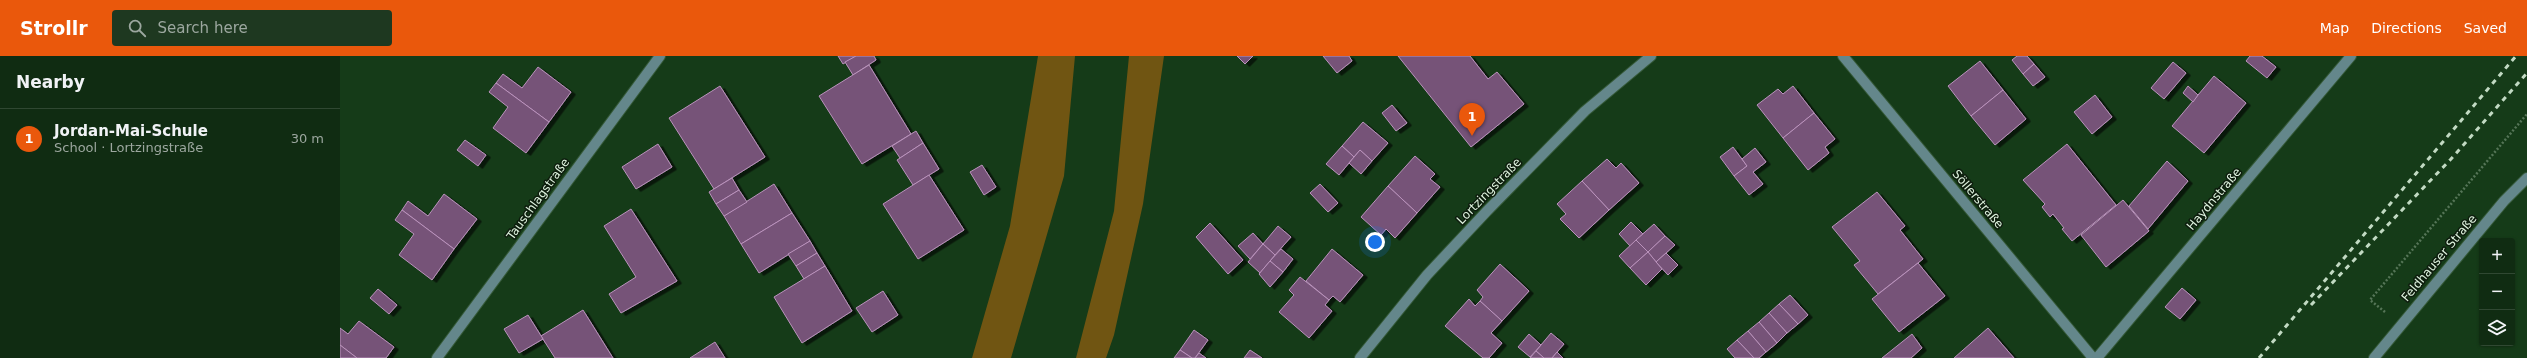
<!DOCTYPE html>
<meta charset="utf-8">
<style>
body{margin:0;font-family:"DejaVu Sans",sans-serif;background:#1e3820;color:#f1f3f6}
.controls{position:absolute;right:12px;bottom:12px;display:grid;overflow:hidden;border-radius:4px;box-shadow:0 1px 3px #0004}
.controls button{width:36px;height:36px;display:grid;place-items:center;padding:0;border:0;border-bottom:1px solid #304832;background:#102c12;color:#f1f3f6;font:20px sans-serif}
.you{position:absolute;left:1035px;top:186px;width:14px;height:14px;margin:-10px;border:3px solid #fff;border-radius:50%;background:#1a73e8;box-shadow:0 0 0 6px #1a73e833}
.badge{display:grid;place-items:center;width:26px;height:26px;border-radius:50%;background:#ea580c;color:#fff;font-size:13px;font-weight:700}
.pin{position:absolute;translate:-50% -33px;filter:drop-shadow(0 1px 2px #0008)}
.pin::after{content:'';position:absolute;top:21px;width:14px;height:12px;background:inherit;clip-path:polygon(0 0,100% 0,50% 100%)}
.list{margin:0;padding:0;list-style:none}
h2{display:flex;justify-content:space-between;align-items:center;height:52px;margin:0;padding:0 16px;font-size:17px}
h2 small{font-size:13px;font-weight:400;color:#9ca79f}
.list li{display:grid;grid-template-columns:26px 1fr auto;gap:12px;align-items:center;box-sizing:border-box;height:60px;padding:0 16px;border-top:1px solid #304832}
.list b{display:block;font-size:15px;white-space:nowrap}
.list p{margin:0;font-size:13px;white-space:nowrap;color:#9ca79f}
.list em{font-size:13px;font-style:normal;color:#9ca79f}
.icon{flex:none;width:22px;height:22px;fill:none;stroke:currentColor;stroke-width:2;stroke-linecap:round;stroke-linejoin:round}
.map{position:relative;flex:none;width:2187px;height:302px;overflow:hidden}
header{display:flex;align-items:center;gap:24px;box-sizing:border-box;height:56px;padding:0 20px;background:#ea580c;color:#fff}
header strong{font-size:19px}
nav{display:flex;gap:22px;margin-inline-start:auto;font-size:14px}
.search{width:280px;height:36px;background:#1e3820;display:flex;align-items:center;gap:10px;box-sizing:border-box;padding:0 14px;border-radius:4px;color:#9ca79f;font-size:15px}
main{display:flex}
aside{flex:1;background:#102c12}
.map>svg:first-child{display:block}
.forest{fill:#705512}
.building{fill:#765278;stroke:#ba93bc;filter:url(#shadow)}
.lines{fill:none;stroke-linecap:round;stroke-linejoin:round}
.minor-casing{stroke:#355938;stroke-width:12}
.path{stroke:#557557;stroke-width:2.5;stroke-dasharray:2 2;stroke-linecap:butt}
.minor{stroke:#64878b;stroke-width:10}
.rail{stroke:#c2dac3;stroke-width:3;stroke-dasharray:5 5;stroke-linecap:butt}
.labels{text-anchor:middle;stroke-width:3;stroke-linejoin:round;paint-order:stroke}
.street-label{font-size:12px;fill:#dff4df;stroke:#0e1d0e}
</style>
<header>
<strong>Strollr</strong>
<div class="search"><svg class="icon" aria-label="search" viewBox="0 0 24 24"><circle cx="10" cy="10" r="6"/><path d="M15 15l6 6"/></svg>Search here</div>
<nav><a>Map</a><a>Directions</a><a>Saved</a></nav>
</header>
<main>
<aside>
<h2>Nearby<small></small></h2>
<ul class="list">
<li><span class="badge">1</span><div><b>Jordan-Mai-Schule</b><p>School · Lortzingstraße</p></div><em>30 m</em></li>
</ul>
</aside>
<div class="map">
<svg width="2187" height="302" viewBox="0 0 2187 302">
<defs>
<filter id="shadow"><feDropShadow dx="4.5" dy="2.5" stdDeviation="0" flood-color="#0009"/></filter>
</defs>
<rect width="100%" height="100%" fill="#153b18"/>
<!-- forest -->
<g class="forest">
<path d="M698,0h37l-11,120 -53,182h-39l38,-132z"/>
<path d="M789,0h35l-21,148 -29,131 -8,23h-30l38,-147z"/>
</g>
<!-- building -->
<g class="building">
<path d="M498,0h18l-13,8z"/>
<path d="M516,0h18l2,4 -23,15 -8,-13z"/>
<path d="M897,0h16l-8,8z"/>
<path d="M983,0h26l3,5 -15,12z"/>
<path d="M1058,0h72l18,23 9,-7 27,32 -53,43z"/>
<path d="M1677,0h10l7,8 -11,10 -11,-14z"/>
<path d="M1910,0h12l14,11 -9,11 -21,-17z"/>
<path d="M1640,5l23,29 -32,26 -23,-30z"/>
<path d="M1833,6l13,11 -22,26 -13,-11z"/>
<path d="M1694,8l11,13 -12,9 -10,-12z"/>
<path d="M529,9l42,69 -49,30 -43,-68z"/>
<path d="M198,11l33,25 -22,30 -53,-39 7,-9 19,14z"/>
<path d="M1874,20l32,27 -42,50 -32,-27z"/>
<path d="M156,27l53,39 -23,31 -33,-25 15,-21 -19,-15z"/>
<path d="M380,30l45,71 -51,32 -45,-71z"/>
<path d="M1453,30l21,27 -31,25 -26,-33 21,-16 5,5z"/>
<path d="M1848,30l10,9 -5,7 -10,-9z"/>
<path d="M1663,34l23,29 -31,26 -24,-29z"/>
<path d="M1755,39l17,22 -20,17 -18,-22z"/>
<path d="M1052,49l15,18 -11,8 -14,-18z"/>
<path d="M1474,57l21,26 -10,8 4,6 -21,17 -25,-32z"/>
<path d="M1023,66l25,21 -16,18 -12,-11 -6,7 -12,-11z"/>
<path d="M576,75l7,12 -23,15 -8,-12z"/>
<path d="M125,84l21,15 -8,11 -21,-16z"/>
<path d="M583,87l16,26 -26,16 -16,-25z"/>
<path d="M318,88l14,23 -36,22 -14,-22z"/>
<path d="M1727,88l49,61 -44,36 -10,-12 2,-1 -11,-14 -3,3 -8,-10 3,-3 -22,-24z"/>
<path d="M1002,90l12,11 -15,18 -13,-11z"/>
<path d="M1393,91l14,19 -13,10 -14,-19z"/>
<path d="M1415,92l11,14 -13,10 10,12 -14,11 -15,-19 13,-10 -5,-7z"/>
<path d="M1020,94l12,11 -11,13 -12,-11z"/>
<path d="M1075,100l20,18 -5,5 10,8 -23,26 -29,-27z"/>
<path d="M1267,103l9,9 5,-5 18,20 -30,27 -27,-29z"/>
<path d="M1827,105l21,20 -40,48 -19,-23z"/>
<path d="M642,109l14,22 -12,8 -14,-23z"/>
<path d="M589,119l35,55 -46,29 -35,-55z"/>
<path d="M392,122l7,12 -23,14 -7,-12z"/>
<path d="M1242,125l27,29 -30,28 -19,-19 6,-5 -9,-10z"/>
<path d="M434,128l18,29 -51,31 -17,-28z"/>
<path d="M980,128l18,19 -10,9 -18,-19z"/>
<path d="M1048,130l29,27 -22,25 -9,-9 -5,6 -20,-18z"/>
<path d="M399,134l8,12 -23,14 -8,-12z"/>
<path d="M1537,136l28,34 -5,4 23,29 -45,35 -24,-29 6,-4 -28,-34z"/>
<path d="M104,138l33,25 -23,30 -52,-39 6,-9 20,15z"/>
<path d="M1783,144l26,31 -43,36 -25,-32z"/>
<path d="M291,153l46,72 -56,32 -12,-19 27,-17 -32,-51z"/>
<path d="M62,154l52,39 -22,31 -33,-25 15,-21 -19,-14z"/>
<path d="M452,157l18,28 -51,32 -18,-29z"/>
<path d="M1291,166l12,12 -13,12 -11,-12z"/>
<path d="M870,167l33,37 -15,14 -32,-37z"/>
<path d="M1314,168l11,12 -17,16 -12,-12z"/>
<path d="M938,170l13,11 -16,18 -12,-11z"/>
<path d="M913,177l10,11 -13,15 -12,-13z"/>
<path d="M1325,180l10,9 -19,17 -8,-10z"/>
<path d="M1296,184l12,12 -18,16 -11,-12z"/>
<path d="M470,185l7,12 -21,13 -8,-12z"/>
<path d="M923,188l12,11 -15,18 -12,-11z"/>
<path d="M941,193l12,10 -10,13 -13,-11z"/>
<path d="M992,193l31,26 -23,27 -7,-6 -4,4 -23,-19z"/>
<path d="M1308,196l14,17 -16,16 -16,-17z"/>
<path d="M477,197l8,13 -21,13 -8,-13z"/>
<path d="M1326,197l12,12 -10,10 -12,-13z"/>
<path d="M930,205l13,11 -13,15 -11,-13z"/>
<path d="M1578,207l27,33 -46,36 -27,-33z"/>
<path d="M1160,208l29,27 -27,30 -22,-20 3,-4 -6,-7z"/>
<path d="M485,210l27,45 -50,32 -28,-46z"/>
<path d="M960,221l29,23 -4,5 7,6 -23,27 -30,-26 15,-17 -5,-5z"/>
<path d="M1842,232l14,12 -16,19 -15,-12z"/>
<path d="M38,233l19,16 -8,9 -19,-16z"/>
<path d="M543,235l15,24 -26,17 -16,-24z"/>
<path d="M1450,239l18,20 -10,9 -19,-20z"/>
<path d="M1129,243l6,7 5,-5 22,20 -11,12 11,10 -13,15h-6l-38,-32z"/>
<path d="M1439,248l19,20 -11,9 -18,-20z"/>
<path d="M243,254l30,48h-58l-14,-22z"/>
<path d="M1429,257l18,20 -10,10 -18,-21z"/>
<path d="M188,259l15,24 -24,14 -15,-24z"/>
<path d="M19,265l35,26 -8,11h-29l-17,-13v-17l8,6z"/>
<path d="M1419,266l18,21 -11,9 -18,-21z"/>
<path d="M1648,272l26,30h-60z"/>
<path d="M854,274l14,10 -13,18h-3l-12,-8z"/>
<path d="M1408,275l18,21 -7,6h-5l-17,-18z"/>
<path d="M1211,277l13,11 -12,14h-8l-8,-7z"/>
<path d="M1189,278l12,11 -11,12 -12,-10z"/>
<path d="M1572,278l10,14 -11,10h-29z"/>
<path d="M1397,284l17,18h-19l-8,-9z"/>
<path d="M375,286l10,16h-35z"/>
<path d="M0,289l17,13h-17z"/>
<path d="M840,294l12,8h-18z"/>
<path d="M910,294l12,8h-18z"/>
<path d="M1196,295l8,7h-14z"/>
<path d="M1217,296l6,6h-11z"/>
<path d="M859,297l7,5h-11z"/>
</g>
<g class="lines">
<defs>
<g id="minor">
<path d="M1503,0l250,302"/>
<path d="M97,302l223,-302"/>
<path d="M1020,302l67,-83 60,-64 98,-100 66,-55"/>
<path d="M1757,302l254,-302"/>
<path d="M2034,302l130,-157 23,-23"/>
</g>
</defs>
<!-- minor casing -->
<use href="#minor" class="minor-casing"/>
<!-- path -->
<path class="path" d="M2045,256l-15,-12 157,-186"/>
<!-- minor -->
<use href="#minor" class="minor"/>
<!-- rail -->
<g class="rail">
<path d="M1971,249l140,-146 76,-86"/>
<path d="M1919,302l257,-302"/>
</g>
</g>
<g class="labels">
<!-- street labels -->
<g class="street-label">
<text transform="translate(1149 135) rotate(-46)" y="4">Lortzingstraße</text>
<text transform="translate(198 143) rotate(-54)" y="4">Tauschlagstraße</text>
<text transform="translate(1638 143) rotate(50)" y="4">Söllerstraße</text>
<text transform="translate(1874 143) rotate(-50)" y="4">Haydnstraße</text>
<text transform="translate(2099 202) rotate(-50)" y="4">Feldhauser Straße</text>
</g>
</g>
</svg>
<div class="controls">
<button>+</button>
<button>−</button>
<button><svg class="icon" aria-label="layers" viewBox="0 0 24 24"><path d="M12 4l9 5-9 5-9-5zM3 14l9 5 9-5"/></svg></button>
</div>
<div class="you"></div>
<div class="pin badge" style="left:1132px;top:80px">1</div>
</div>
</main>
